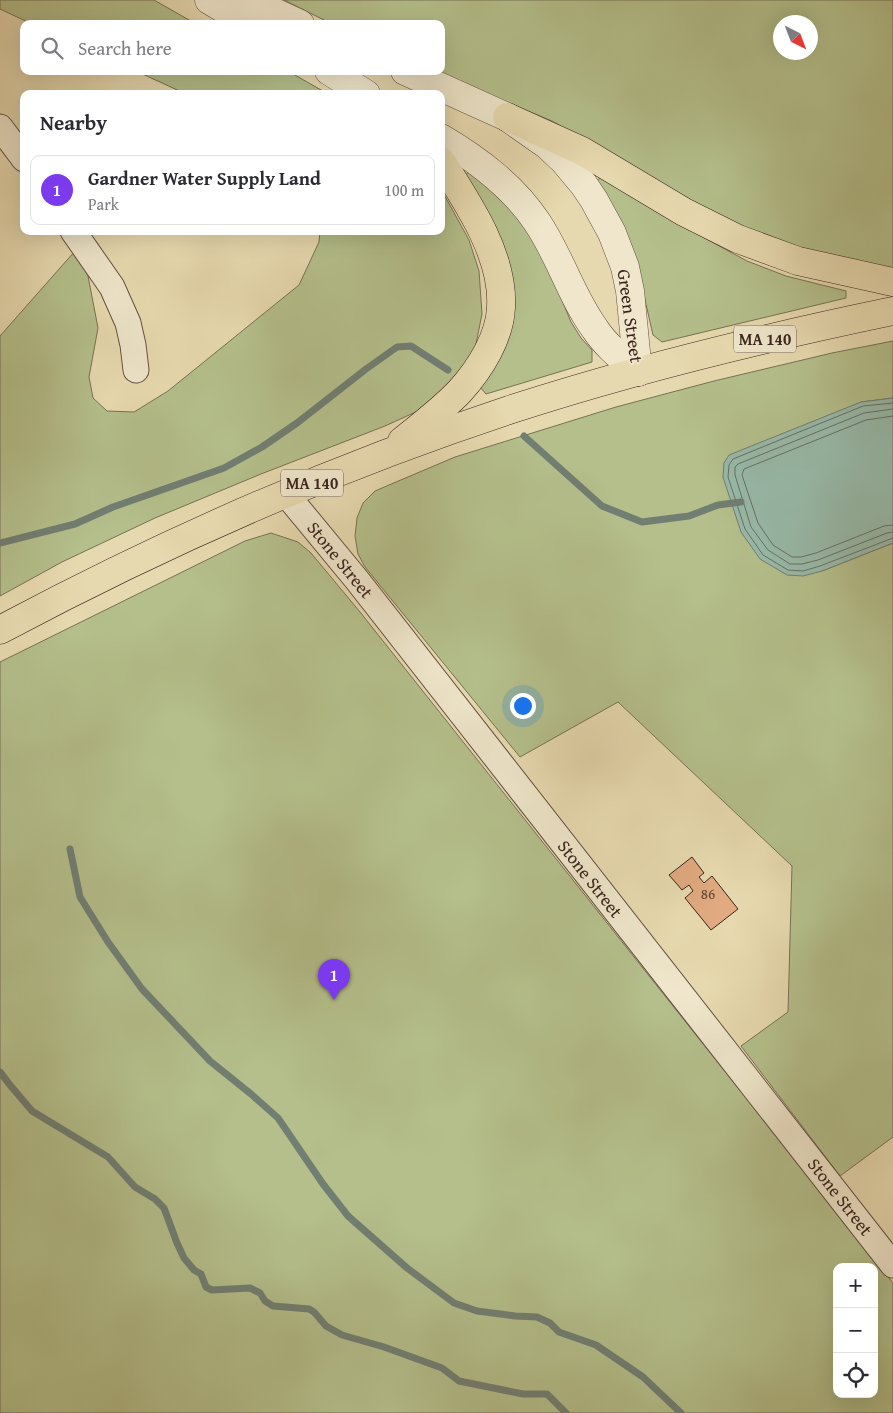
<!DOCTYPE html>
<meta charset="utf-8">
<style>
body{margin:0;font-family:"Gentium Book Plus",serif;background:#f2f2f3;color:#2b2b33}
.controls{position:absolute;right:15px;bottom:15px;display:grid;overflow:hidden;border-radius:10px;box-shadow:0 5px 20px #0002}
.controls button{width:45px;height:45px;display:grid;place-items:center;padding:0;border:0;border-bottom:1px solid #e1e1e2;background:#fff;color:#2b2b33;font:25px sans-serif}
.compass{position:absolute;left:773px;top:15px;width:45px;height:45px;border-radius:50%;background:#fff;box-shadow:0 5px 20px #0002;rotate:138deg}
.you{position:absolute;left:522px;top:705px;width:18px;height:18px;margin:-12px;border:4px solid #fff;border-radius:50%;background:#1a73e8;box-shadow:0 0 0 8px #1a73e833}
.badge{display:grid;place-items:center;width:32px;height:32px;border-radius:50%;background:#7c3aed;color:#fff;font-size:16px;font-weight:700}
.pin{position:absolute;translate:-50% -41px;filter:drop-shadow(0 1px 2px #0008)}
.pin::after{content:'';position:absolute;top:26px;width:18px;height:15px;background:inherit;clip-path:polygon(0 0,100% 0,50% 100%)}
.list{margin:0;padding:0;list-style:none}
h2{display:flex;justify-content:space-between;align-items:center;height:65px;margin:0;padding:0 20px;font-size:21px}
h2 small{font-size:16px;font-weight:400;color:#7c7c81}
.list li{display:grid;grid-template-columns:32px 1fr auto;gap:15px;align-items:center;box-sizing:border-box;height:70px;margin:0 10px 10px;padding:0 10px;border:1px solid #e1e1e2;border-radius:10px}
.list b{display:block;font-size:19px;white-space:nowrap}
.list p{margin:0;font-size:16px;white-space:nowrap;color:#7c7c81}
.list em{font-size:16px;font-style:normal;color:#7c7c81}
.icon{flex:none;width:28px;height:28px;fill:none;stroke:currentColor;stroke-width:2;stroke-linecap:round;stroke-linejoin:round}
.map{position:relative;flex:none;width:893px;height:1413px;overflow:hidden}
.search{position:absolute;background:#fff;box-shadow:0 5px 20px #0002;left:20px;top:20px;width:425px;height:55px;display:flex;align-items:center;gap:12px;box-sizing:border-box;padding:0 18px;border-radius:10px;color:#7c7c81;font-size:19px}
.panel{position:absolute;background:#fff;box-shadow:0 5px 20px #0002;left:20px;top:90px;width:425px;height:145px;border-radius:10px}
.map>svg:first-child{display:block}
.green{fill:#b4bf8b;stroke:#767254;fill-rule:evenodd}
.water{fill:#97baaa;stroke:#717e72}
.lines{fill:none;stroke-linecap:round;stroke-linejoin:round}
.shore{stroke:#686f64;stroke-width:1}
.stream{stroke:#717e72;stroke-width:7}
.building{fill:#e1aa81;stroke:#39241d}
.minor-casing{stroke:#645142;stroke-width:27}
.tertiary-casing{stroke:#645142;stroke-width:29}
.trunk-casing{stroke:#39241d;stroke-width:29}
.minor{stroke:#efe6cb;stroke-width:25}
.tertiary{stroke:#efe6cb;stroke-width:28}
.trunk{stroke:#e7d9af;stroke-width:28}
.labels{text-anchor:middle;stroke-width:4;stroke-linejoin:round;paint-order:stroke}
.number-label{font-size:15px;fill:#634636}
.shield{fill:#efe6cb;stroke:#705e51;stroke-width:1}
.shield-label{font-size:16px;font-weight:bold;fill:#39241d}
.street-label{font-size:18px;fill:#39241d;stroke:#efe6cb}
</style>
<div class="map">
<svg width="893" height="1413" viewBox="0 0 893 1413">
<rect width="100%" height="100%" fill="#e7d9af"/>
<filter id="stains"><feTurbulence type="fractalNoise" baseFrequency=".004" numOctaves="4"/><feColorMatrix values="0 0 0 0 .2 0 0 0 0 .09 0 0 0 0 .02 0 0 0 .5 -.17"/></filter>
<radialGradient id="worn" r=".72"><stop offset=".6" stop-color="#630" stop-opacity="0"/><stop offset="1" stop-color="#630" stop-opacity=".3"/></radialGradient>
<!-- green -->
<g class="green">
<path d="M0,0h154l42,24h-164l-32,-15z"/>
<path d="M284,0h609v270l-138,-32 -203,-117 -120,-50h9v-47h-109zM780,22h30v30h-30z"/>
<path d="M136,71h152l40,23h-142z"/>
<path d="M473,169l12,9 54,66 32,78 10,16 11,12v12l-106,32 -6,-7 25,-49 -40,-163z"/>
<path d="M601,177l61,38 85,46 39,15 60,15v7l-184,44 -9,-7 -10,-44 -48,-109z"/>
<path d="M441,189l28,51 10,31 3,43 -7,35 -21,36 -25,21 -44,20 -124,48 -106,44 -93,44 -62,34v-260l75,-85 13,25 10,52 -9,49 4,21 14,13 27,1 34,-21 131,-106 20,-43 1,-11h121z"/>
<path d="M893,341v57l-32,4 -39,169 71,-28v594l-53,39 -99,-130 47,-34 4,-146 -174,-164 -98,55 -155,-190 -7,-13 -3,-18 2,-18 6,-15 12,-12 14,-6 66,-28 161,-50 98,-26 118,-28z"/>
<path d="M271,533l27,9 13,11 49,59 533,671v130h-893v-751l245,-121zM837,1267h37v127h-37z"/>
</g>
<!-- water -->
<path class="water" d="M893,398v145l-71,28 -19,5 -16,-1 -27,-16 -19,-27 -18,-55 1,-14 5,-8 132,-53z"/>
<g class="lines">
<!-- shore -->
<g class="shore">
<path d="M893,403l-30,3 -130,53 -4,6 -1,12 17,52 18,26 25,15 15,1 17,-5 73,-28"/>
<path d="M893,409l-29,4 -126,51 -3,3v8l16,52 17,23 22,14h12l16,-4 69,-27 6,-1"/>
<path d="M893,416l-27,4 -122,49 -2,6 16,48 15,22 19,12h9l15,-4 68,-27 9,-1"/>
</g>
<!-- stream -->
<g class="stream">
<path d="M524,436l78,70 40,16 47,-6 29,-11 23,-3"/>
<path d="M0,543l75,-19 38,-17 111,-39 38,-21 35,-24 69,-54 31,-22 14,-1 37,24"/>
<path d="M70,849l10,48 28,45 34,47 68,72 41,33 27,24 45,66 25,32 59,52 47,35 23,8 38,5 22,1 13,6 9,9 37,13 47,32 38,36"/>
<path d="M0,1072l10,13 22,26 76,46 27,30 20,12 9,9 13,35 7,15 10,12 7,4 5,13 6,3 38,-2 10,5 5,8 8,5 36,3 5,3 12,14 16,9 42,12 58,21 17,13 64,13h24l19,19"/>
</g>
</g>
<!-- building -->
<path class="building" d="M692,857l12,16 -5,4 5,6 8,-7 26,33 -27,21 -26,-32 8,-7 -4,-6 -7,5 -13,-15z"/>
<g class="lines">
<defs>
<g id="minor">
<path d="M0,127l24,32"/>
<path d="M73,231l39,56 16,36 5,22 3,25"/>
<path d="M286,494l71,86 536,685"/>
</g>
<g id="tertiary">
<path d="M209,0l40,24"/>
<path d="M248,0l52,24"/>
<path d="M329,71l37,23"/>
<path d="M405,71l102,46 40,28 17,16 20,24 10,15 18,33 13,34 5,24 8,81"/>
<path d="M441,138c37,22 72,48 96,84 23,34 34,74 58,107 11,17 28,30 43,43"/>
</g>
<g id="trunk">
<path d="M507,117l75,34 102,61 54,27 60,22 95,21"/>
<path d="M402,441c20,-16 41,-32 58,-50 20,-22 40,-54 41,-84 3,-51 -33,-104 -60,-146"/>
<path d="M0,630c163,-87 333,-162 509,-220 126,-41 254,-72 384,-99"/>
</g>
</defs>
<!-- minor casing -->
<use href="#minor" class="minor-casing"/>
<!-- tertiary casing -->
<use href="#tertiary" class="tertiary-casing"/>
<!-- trunk casing -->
<use href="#trunk" class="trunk-casing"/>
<!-- minor -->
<use href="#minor" class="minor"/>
<!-- tertiary -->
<use href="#tertiary" class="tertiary"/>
<!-- trunk -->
<use href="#trunk" class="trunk"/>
</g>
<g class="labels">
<!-- number labels -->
<g class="number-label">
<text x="708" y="899">86</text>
</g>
<!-- shield labels -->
<g class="shield">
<rect x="734" y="325.5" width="62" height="27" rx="4"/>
<rect x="281" y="469.5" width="62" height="27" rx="4"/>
</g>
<g class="shield-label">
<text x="765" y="345">MA 140</text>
<text x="312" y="489">MA 140</text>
</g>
<!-- street labels -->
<g class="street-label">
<text transform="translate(630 316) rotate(82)" y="6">Green Street</text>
<text transform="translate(340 560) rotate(51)" y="6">Stone Street</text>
<text transform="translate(590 879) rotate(52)" y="6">Stone Street</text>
<text transform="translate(840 1197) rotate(52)" y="6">Stone Street</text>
</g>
</g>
<rect width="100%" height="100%" filter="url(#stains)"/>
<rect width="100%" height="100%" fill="url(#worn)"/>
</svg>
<div class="controls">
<button>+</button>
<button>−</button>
<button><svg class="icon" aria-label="locate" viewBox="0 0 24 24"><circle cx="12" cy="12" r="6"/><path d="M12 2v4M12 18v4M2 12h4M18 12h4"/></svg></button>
</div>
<svg class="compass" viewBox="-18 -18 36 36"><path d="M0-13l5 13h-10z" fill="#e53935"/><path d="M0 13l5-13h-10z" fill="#7c7c81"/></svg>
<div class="you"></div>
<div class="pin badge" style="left:334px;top:1000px">1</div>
<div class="search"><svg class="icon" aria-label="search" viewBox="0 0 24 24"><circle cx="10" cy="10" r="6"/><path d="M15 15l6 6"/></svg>Search here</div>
<section class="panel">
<h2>Nearby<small></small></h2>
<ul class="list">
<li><span class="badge">1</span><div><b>Gardner Water Supply Land</b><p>Park</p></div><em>100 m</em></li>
</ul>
</section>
</div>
